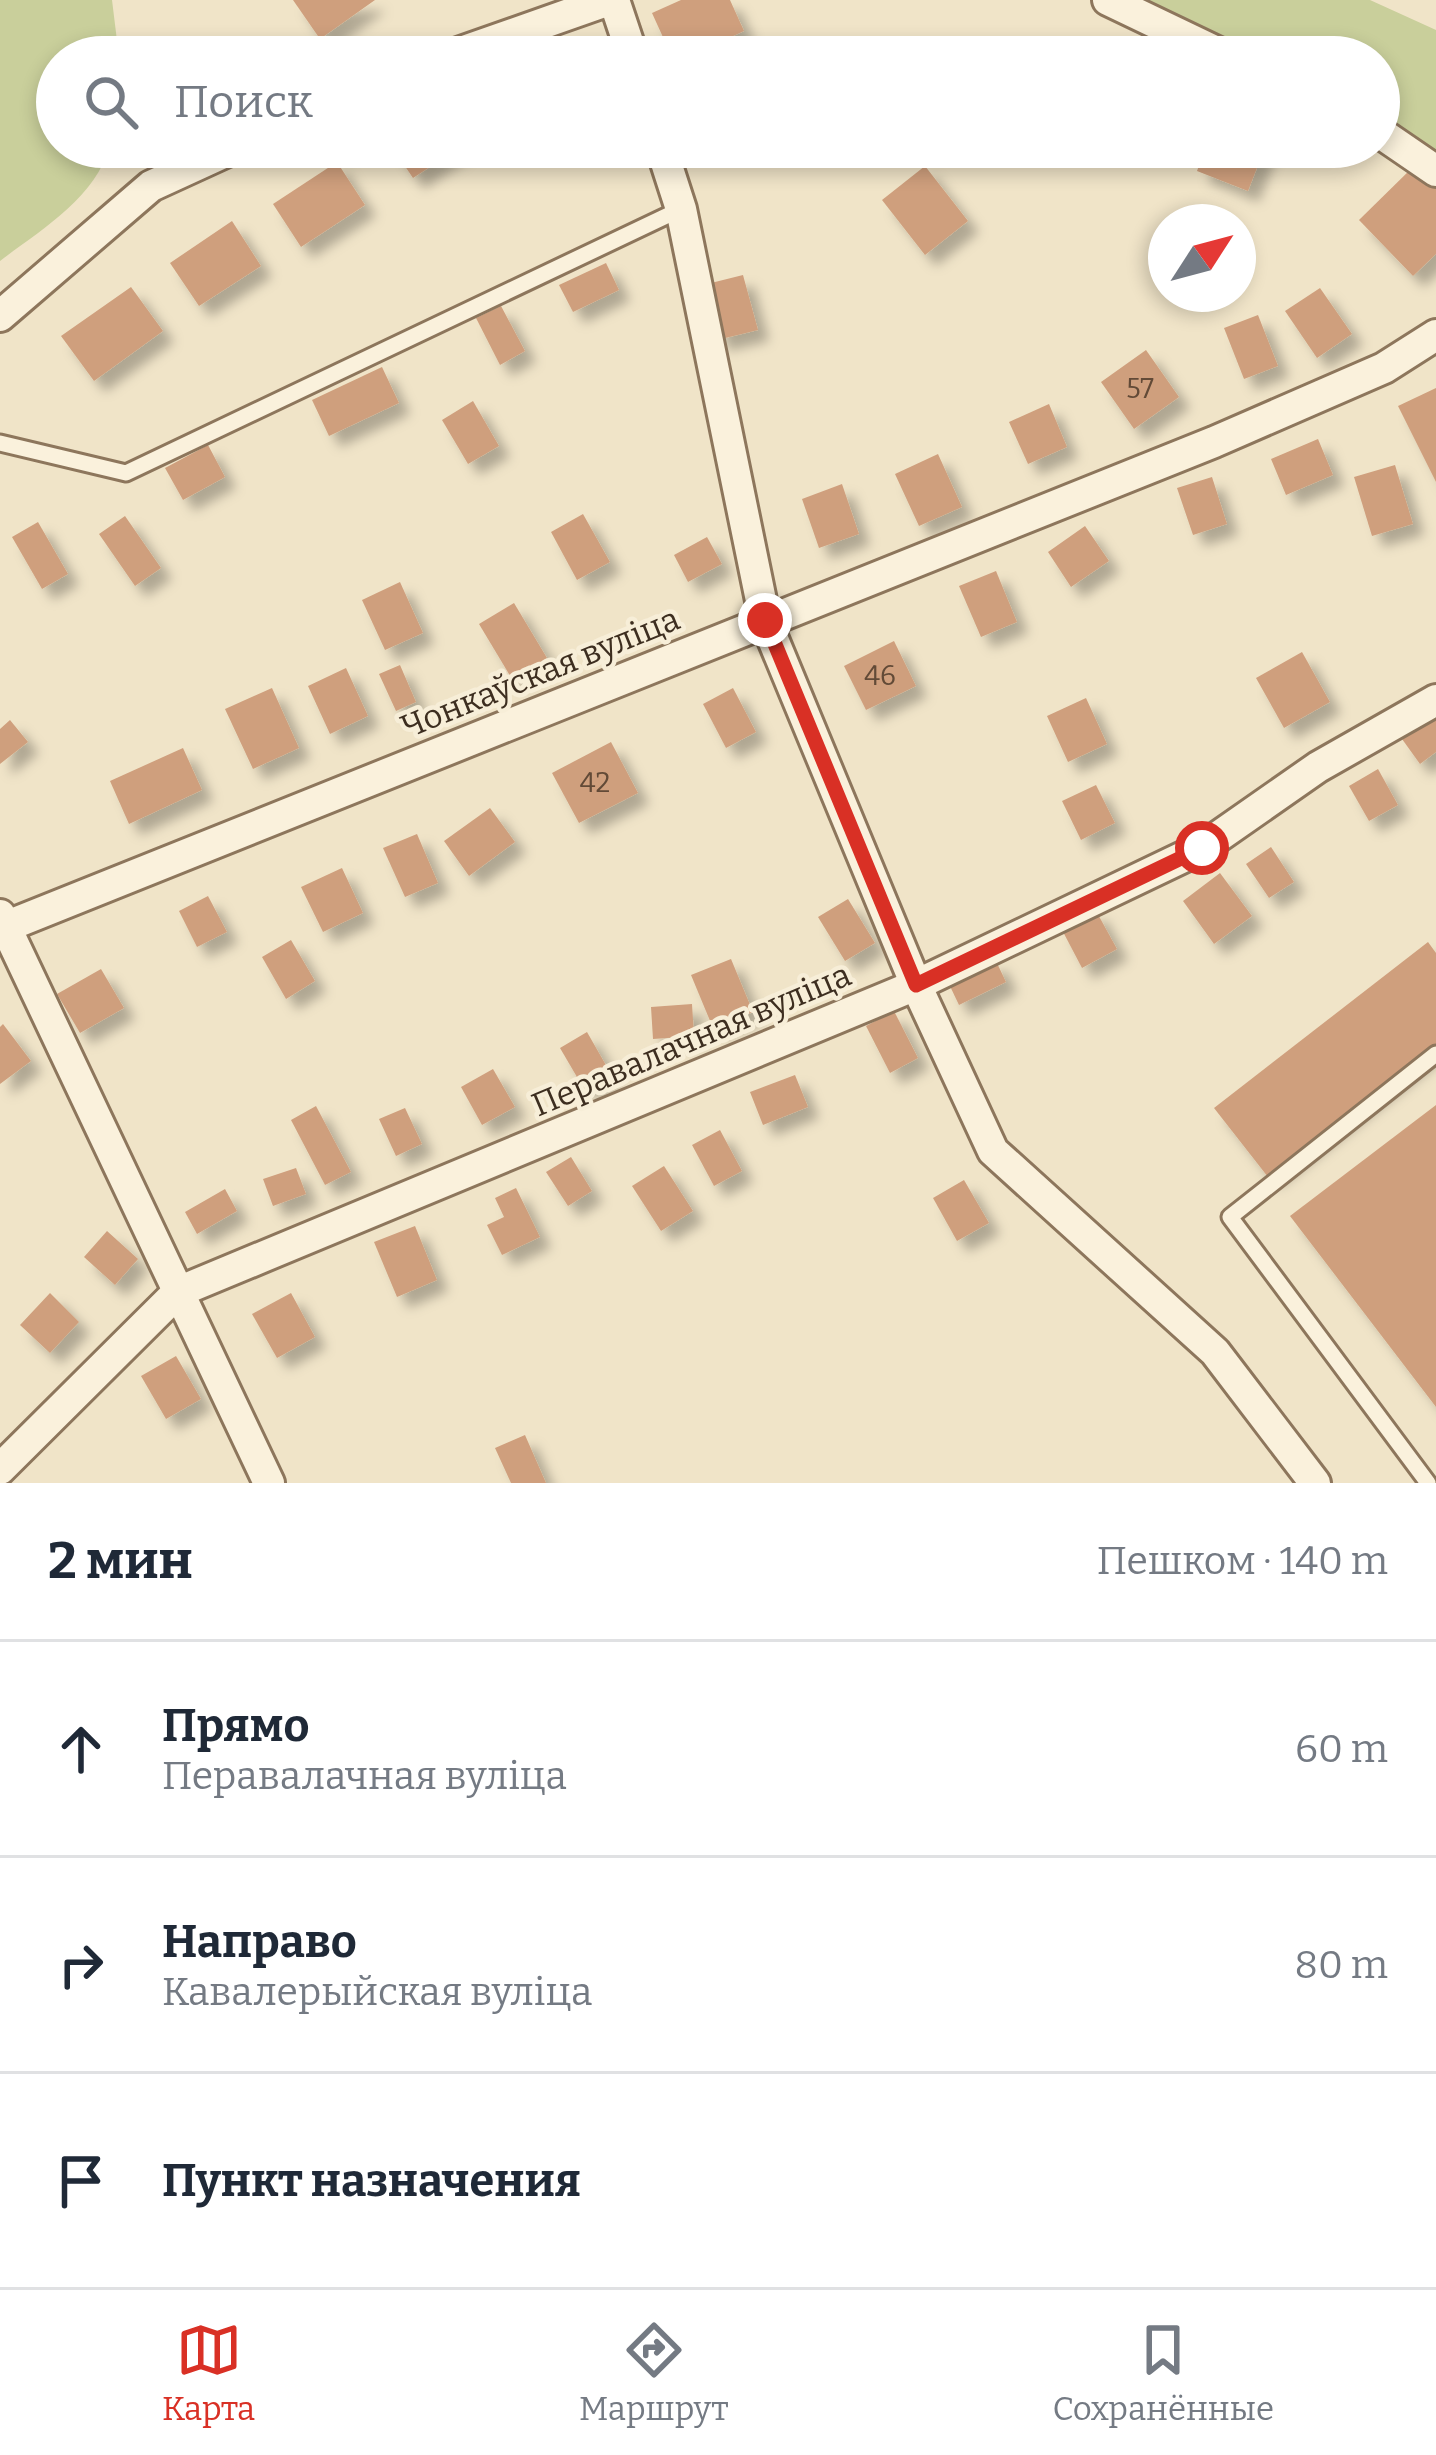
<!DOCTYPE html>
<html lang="ru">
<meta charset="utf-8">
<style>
body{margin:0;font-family:Bitter,serif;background:#f6f6f7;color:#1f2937}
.compass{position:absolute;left:1148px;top:204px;width:108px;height:108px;border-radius:50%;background:#fff;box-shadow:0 6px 18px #0003;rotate:54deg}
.stop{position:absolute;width:36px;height:36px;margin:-27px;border:9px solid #d93025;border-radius:50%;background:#fff}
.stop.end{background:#d93025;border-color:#fff;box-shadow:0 3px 12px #0008}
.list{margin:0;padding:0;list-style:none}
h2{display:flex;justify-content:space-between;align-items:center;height:156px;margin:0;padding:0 48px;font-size:51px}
h2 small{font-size:39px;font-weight:400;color:#747a83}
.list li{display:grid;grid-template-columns:78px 1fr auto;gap:36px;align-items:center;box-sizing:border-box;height:216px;padding:0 48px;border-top:3px solid #e0e1e3}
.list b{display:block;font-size:45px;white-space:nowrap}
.list p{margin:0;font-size:39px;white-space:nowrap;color:#747a83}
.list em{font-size:39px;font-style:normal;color:#747a83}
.icon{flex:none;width:66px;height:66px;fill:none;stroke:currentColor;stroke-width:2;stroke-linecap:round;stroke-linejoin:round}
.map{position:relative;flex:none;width:1436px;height:1483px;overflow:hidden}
.search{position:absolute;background:#fff;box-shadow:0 6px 18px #0003;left:36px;right:36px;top:36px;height:132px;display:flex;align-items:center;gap:30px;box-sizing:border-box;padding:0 42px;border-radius:66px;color:#747a83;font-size:45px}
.sheet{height:804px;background:#fff}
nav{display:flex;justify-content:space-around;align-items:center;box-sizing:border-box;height:168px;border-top:3px solid #e0e1e3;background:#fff;font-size:33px;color:#747a83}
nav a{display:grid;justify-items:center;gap:6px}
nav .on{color:#d93025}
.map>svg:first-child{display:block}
.green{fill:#c9cf9b}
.building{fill:#cf9f7d;filter:url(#shadow)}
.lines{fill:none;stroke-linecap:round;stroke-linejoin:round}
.service-casing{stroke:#8d765c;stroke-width:21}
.minor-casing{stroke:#8d765c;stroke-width:36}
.service{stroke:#faf1dc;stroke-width:15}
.minor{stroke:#faf1dc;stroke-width:30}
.route{stroke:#d93025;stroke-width:15}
.labels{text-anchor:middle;stroke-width:9;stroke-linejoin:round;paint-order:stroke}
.number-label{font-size:27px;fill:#624a37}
.street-label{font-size:33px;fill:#3d2e20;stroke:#f7eed8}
</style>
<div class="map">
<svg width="1436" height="1483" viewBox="0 0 1436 1483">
<defs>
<filter id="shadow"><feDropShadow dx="11" dy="11" stdDeviation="6" flood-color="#0004"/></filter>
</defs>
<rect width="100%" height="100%" fill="#f0e4c8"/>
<!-- green -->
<g class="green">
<path d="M0,0h112l7,57h-62v90h52c-13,51 -70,84 -109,114z"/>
<path d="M1090,0h280l66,30v125l-57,-29v-69h-158z"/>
</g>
<!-- building -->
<g class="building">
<path d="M293,0h82l-55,39z"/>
<path d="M681,0h49l14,31 -57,26h-15l-20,-44z"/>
<path d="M392,147h68l-47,31z"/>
<path d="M1206,147h59l-17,44 -51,-20z"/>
<path d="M337,162l28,43 -64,42 -28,-43z"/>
<path d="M1415,165l21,21v68l-23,22 -54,-56z"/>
<path d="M925,166l43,55 -43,34 -43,-55z"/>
<path d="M232,221l29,45 -62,40 -29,-43z"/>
<path d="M606,263l13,27 -46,22 -14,-27z"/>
<path d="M743,275l15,55 -41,10 -14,-55z"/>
<path d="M131,287l32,44 -69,50 -33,-45z"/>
<path d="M1320,288l32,46 -35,24 -32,-47z"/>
<path d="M501,306l24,45 -25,14 -24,-47z"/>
<path d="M1258,315l20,51 -34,13 -20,-51z"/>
<path d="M1146,350l33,47 -45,32 -33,-47z"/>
<path d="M382,367l17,36 -70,33 -17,-36z"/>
<path d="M1436,388v94l-38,-76z"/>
<path d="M473,401l26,45 -31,18 -26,-44z"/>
<path d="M1049,404l18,43 -39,17 -19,-42z"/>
<path d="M1318,439l15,36 -47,20 -15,-36z"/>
<path d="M208,445l17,32 -42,23 -18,-32z"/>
<path d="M938,454l24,53 -43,19 -24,-52z"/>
<path d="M1395,465l18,59 -41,12 -18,-59z"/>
<path d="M1212,477l15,47 -34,11 -16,-47z"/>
<path d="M842,484l17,50 -40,14 -17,-49z"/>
<path d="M583,514l27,48 -33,18 -26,-48z"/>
<path d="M125,516l36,52 -26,18 -36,-52z"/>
<path d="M38,522l30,52 -26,15 -30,-52z"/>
<path d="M1085,526l24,35 -38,26 -23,-35z"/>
<path d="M707,537l15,27 -34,18 -14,-27z"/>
<path d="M996,571l21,51 -36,15 -22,-51z"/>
<path d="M400,582l23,51 -38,17 -23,-50z"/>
<path d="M514,603l33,55 -35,21 -33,-55z"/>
<path d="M894,641l22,45 -50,24 -22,-44z"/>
<path d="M1302,652l28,50 -46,26 -28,-50z"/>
<path d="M400,665l16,37 -20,9 -17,-37z"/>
<path d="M346,668l22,48 -38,18 -22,-48z"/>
<path d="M272,688l27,60 -46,21 -28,-60z"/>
<path d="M733,688l23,44 -30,16 -23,-44z"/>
<path d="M1086,698l21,46 -39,18 -21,-46z"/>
<path d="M1436,713v39l-16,12 -18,-25z"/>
<path d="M10,720l18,22 -28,22v-35z"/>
<path d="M611,742l27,51 -59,30 -27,-50z"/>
<path d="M183,748l19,42 -73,34 -19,-43z"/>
<path d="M1378,769l20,36 -29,16 -20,-35z"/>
<path d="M1096,785l19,38 -34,17 -19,-39z"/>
<path d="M490,808l25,34 -46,34 -25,-35z"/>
<path d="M417,834l21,49 -33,14 -22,-49z"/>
<path d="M1271,847l23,35 -25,16 -23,-34z"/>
<path d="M342,868l21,45 -40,19 -22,-45z"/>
<path d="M1220,873l32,43 -38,28 -31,-43z"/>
<path d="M208,896l19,36 -30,15 -18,-36z"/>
<path d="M848,899l27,44 -30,18 -27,-44z"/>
<path d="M1095,909l22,40 -35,19 -21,-40z"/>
<path d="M291,940l24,41 -29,18 -24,-42z"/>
<path d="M1428,942l8,11v93l-168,131 -54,-69z"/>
<path d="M731,959l22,53 -40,16 -22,-53z"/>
<path d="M995,959l11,23 -47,23 -11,-23z"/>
<path d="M101,969l23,39 -44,25 -23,-39z"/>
<path d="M692,1004l2,32 -41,3 -2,-32z"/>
<path d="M894,1011l24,47 -28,15 -24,-47z"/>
<path d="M3,1024l28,37 -31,23v-57z"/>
<path d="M587,1032l24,42 -27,15 -24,-41z"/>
<path d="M493,1069l22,38 -33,18 -21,-38z"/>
<path d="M795,1075l13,32 -45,18 -13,-33z"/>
<path d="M1436,1105v302l-146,-191z"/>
<path d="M316,1106l35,66 -26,13 -34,-65z"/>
<path d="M405,1108l17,36 -26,12 -17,-37z"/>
<path d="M720,1130l22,41 -28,15 -22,-41z"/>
<path d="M571,1157l21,34 -24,15 -22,-34z"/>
<path d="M664,1166l29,45 -32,20 -29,-45z"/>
<path d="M296,1168l10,26 -33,12 -10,-27z"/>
<path d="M964,1180l25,43 -32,18 -24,-43z"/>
<path d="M516,1188l24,49 -38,18 -15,-30 17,-8 -9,-19z"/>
<path d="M225,1189l12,22 -40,23 -12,-22z"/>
<path d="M415,1226l22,54 -40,17 -23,-55z"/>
<path d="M107,1231l31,28 -23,26 -31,-28z"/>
<path d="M50,1293l29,29 -29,31 -30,-28z"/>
<path d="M291,1293l24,44 -38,21 -25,-44z"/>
<path d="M176,1356l25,43 -35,20 -25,-43z"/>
<path d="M525,1435l21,48h-35l-16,-35z"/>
</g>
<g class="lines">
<defs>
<g id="service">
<path d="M0,443l126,30 555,-264"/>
<path d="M1428,1483l-198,-266 206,-163"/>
</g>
<g id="minor">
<path d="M614,0l19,57"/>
<path d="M1108,0l119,57"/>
<path d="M447,57l162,-57"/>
<path d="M1379,132l57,39"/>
<path d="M661,147l20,62 84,411 151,365 77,166 222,201 100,131"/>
<path d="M0,316l151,-130 85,-39"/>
<path d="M0,915l269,568"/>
<path d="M0,929l1214,-487 170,-74 52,-33"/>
<path d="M0,1469l178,-177 738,-307 286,-137 116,-81 118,-67"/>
</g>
</defs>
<!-- service casing -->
<use href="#service" class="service-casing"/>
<!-- minor casing -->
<use href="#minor" class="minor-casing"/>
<!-- service -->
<use href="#service" class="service"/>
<!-- minor -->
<use href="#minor" class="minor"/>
</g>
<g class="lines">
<!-- route -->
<path class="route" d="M765,620l151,365 286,-137"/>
</g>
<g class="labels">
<!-- number labels -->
<g class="number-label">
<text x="1140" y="398">57</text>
<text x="880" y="685">46</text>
<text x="595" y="792">42</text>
</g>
<!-- street labels -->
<g class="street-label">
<text transform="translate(540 672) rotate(-22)" y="12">Чонкаўская вуліца</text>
<text transform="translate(691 1039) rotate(-23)" y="12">Перавалачная вуліца</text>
</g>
</g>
</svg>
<svg class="compass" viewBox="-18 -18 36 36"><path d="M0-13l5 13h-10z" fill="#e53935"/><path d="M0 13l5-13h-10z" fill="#747a83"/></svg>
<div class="stop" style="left:1202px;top:848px"></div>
<div class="stop end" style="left:765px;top:620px"></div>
<div class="search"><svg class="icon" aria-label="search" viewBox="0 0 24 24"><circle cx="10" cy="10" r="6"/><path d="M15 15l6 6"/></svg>Поиск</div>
</div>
<section class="sheet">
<h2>2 мин<small>Пешком · 140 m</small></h2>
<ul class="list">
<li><svg class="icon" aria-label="ahead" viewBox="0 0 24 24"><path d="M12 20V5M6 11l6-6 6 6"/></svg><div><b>Прямо</b><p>Перавалачная вуліца</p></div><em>60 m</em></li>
<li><svg class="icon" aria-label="right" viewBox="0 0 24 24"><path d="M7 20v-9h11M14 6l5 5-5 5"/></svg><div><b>Направо</b><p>Кавалерыйская вуліца</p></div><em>80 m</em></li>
<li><svg class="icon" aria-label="arrive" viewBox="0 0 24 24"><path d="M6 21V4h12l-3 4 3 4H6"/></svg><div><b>Пункт назначения</b></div></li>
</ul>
</section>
<nav>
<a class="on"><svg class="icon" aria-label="map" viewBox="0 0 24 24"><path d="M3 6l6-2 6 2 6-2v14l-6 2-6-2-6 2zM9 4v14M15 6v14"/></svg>Карта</a>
<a><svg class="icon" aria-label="directions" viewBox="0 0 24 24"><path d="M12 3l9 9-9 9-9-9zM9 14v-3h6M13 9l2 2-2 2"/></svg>Маршрут</a>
<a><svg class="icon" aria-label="saved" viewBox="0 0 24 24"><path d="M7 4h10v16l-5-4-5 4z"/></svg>Сохранённые</a>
</nav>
